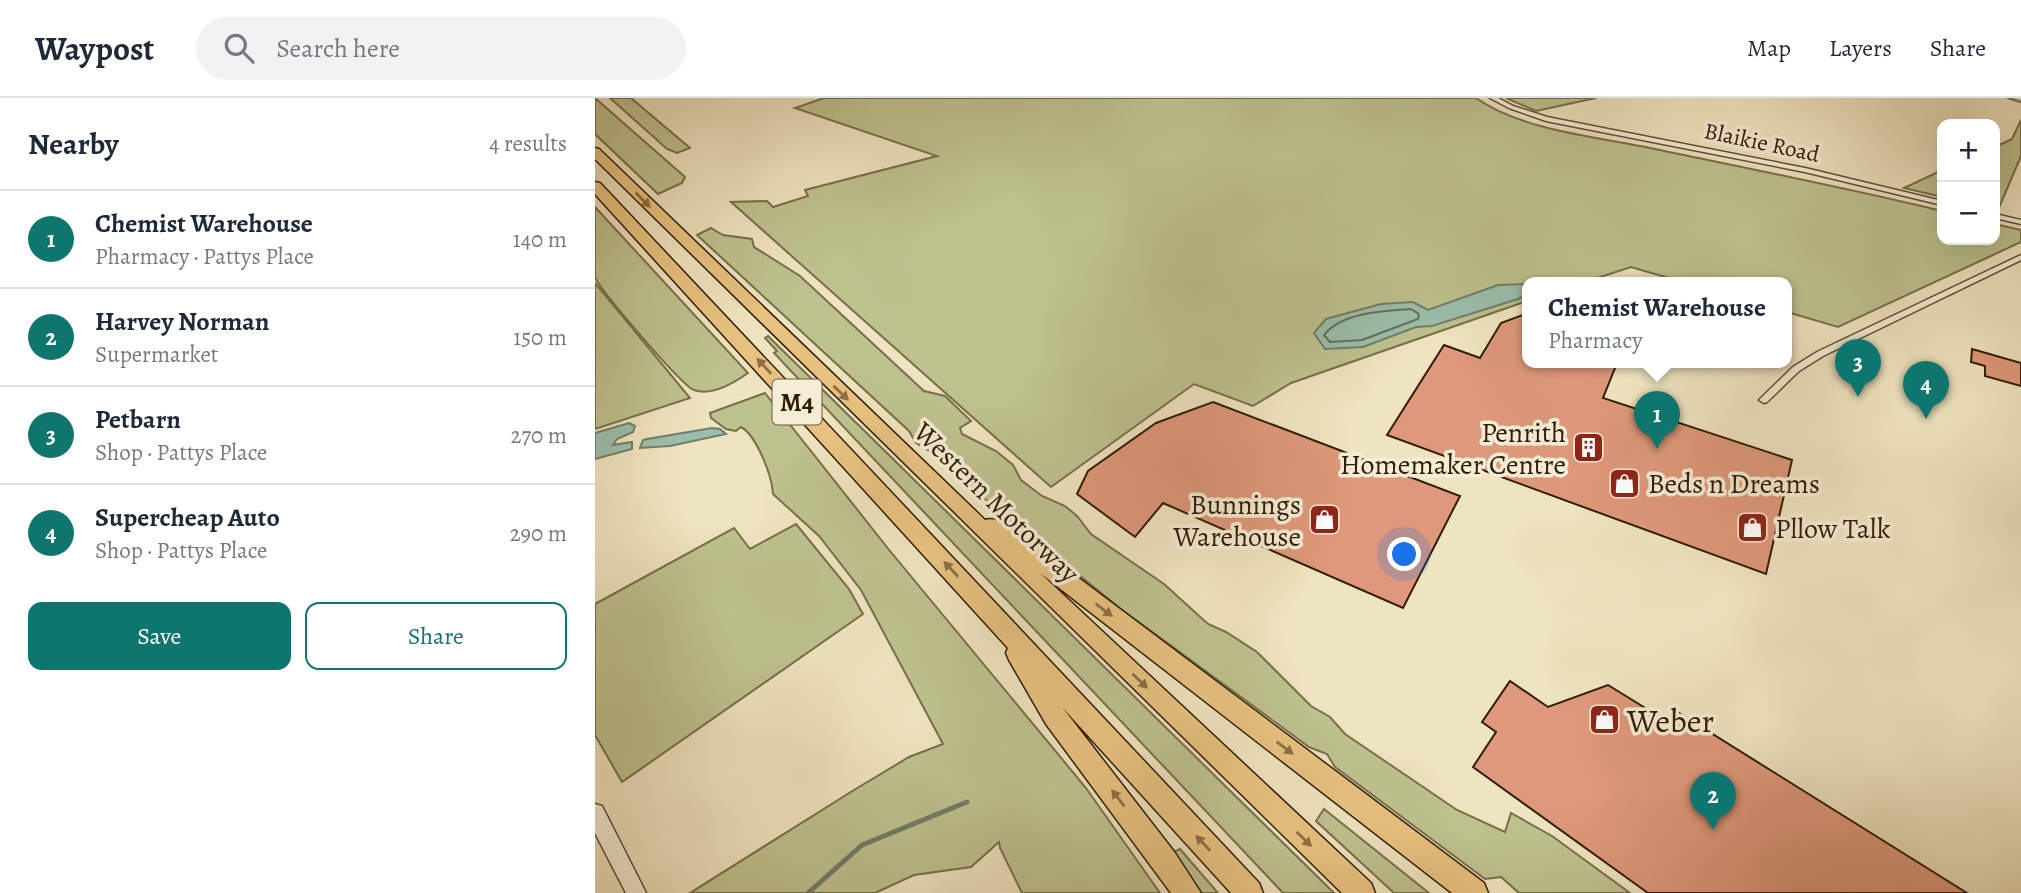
<!DOCTYPE html>
<meta charset="utf-8">
<style>
body{margin:0;font-family:Alegreya,serif;background:#f2f2f3;color:#1f2937}
.controls{position:absolute;right:21px;top:21px;display:grid;overflow:hidden;border-radius:14px;box-shadow:0 7px 28px #0002}
.controls button{width:63px;height:63px;display:grid;place-items:center;padding:0;border:0;border-bottom:2px solid #e0e1e3;background:#fff;color:#1f2937;font:35px sans-serif}
.you{position:absolute;left:810px;top:457px;width:24px;height:24px;margin:-18px;border:5px solid #fff;border-radius:50%;background:#1a73e8;box-shadow:0 0 0 10px #1a73e833}
.badge{display:grid;place-items:center;width:46px;height:46px;border-radius:50%;background:#0f766e;color:#fff;font-size:23px;font-weight:700}
.pin{position:absolute;translate:-50% -58px;filter:drop-shadow(0 2px 4px #0008)}
.pin::after{content:'';position:absolute;top:37px;width:24px;height:21px;background:inherit;clip-path:polygon(0 0,100% 0,50% 100%)}
.popup{position:absolute;left:927px;top:179px;width:270px;height:91px;box-sizing:border-box;display:grid;place-content:center;border-radius:14px;background:#fff;filter:drop-shadow(0 2px 5px #0005);font-size:23px;white-space:nowrap;color:#747a83}
.popup b{font-size:26px;color:#1f2937}
.popup::after{content:'';position:absolute;left:50%;top:100%;margin-left:-14px;border:14px solid transparent;border-top-color:#fff}
.list{margin:0;padding:0;list-style:none}
h2{display:flex;justify-content:space-between;align-items:center;height:91px;margin:0;padding:0 28px;font-size:30px}
h2 small{font-size:23px;font-weight:400;color:#747a83}
.list li{display:grid;grid-template-columns:46px 1fr auto;gap:21px;align-items:center;box-sizing:border-box;height:98px;padding:0 28px;border-top:2px solid #e0e1e3}
.list b{display:block;font-size:26px;white-space:nowrap}
.list p{margin:0;font-size:23px;white-space:nowrap;color:#747a83}
.list em{font-size:23px;font-style:normal;color:#747a83}
.actions{display:flex;gap:14px;padding:21px 28px}
.actions a{flex:1;padding:16px 0;border:2px solid #0f766e;border-radius:14px;text-align:center;font-size:24px;color:#0f766e}
.actions .main{background:#0f766e;color:#fff}
.icon{flex:none;width:38px;height:38px;fill:none;stroke:currentColor;stroke-width:2;stroke-linecap:round;stroke-linejoin:round}
.map{position:relative;flex:none;width:1426px;height:795px;overflow:hidden}
header{display:flex;align-items:center;gap:42px;box-sizing:border-box;height:98px;padding:0 35px;background:#fff;border-bottom:2px solid #e0e1e3}
header strong{font-size:33px}
nav{display:flex;gap:38px;margin-inline-start:auto;font-size:24px}
.search{width:490px;height:63px;background:#f2f2f3;display:flex;align-items:center;gap:18px;box-sizing:border-box;padding:0 24px;border-radius:38px;color:#747a83;font-size:26px}
main{display:flex}
aside{flex:1;background:#fff}
.map>svg:first-child{display:block}
.green{fill:#bec28f;stroke:#786f4a;stroke-width:2}
.water{fill:#9bbfac;stroke:#717e69;stroke-width:2}
.lines{fill:none;stroke-linecap:round;stroke-linejoin:round}
.shore{stroke:#666e58;stroke-width:2}
.stream-far1{stroke:#717e69;stroke-width:2.5}
.stream{stroke:#717e69;stroke-width:5}
.building{fill:#de987b;stroke:#311c04;stroke-width:2}
.minor-casing{stroke:#604e33;stroke-width:3}
.tertiary-casing{stroke:#604e33;stroke-width:3}
.motorway-casing{stroke:#311c04;stroke-width:3}
.minor{fill:#f5edd6;fill-rule:evenodd}
.tertiary{fill:#f5edd6;fill-rule:evenodd}
.motorway{fill:#e8c280;fill-rule:evenodd}
.oneway{fill:#8c6f42}
.labels{text-anchor:middle;stroke-width:7;stroke-linejoin:round;paint-order:stroke}
.far-street-label{font-size:23px;fill:#311c04;stroke:#f5edd6}
.shield{fill:#f5edd6;stroke:#6c5b43;stroke-width:2}
.shield-label{font-size:26px;font-weight:bold;fill:#311c04}
.poi-label{font-size:28px;fill:#311c04;stroke:#f5edd6;text-anchor:end}
.street-label{font-size:28px;fill:#311c04;stroke:#f5edd6}
.near-poi-label{font-size:33px;fill:#311c04;stroke:#f5edd6;text-anchor:start}
</style>
<header>
<strong>Waypost</strong>
<div class="search"><svg class="icon" aria-label="search" viewBox="0 0 24 24"><circle cx="10" cy="10" r="6"/><path d="M15 15l6 6"/></svg>Search here</div>
<nav><a>Map</a><a>Layers</a><a>Share</a></nav>
</header>
<main>
<aside>
<h2>Nearby<small>4 results</small></h2>
<ul class="list">
<li><span class="badge">1</span><div><b>Chemist Warehouse</b><p>Pharmacy · Pattys Place</p></div><em>140 m</em></li>
<li><span class="badge">2</span><div><b>Harvey Norman</b><p>Supermarket</p></div><em>150 m</em></li>
<li><span class="badge">3</span><div><b>Petbarn</b><p>Shop · Pattys Place</p></div><em>270 m</em></li>
<li><span class="badge">4</span><div><b>Supercheap Auto</b><p>Shop · Pattys Place</p></div><em>290 m</em></li>
</ul>
<div class="actions"><a class="main">Save</a><a>Share</a></div>
</aside>
<div class="map">
<svg width="1426" height="795" viewBox="0 0 1426 795">
<rect width="100%" height="100%" fill="#efe4c0"/>
<filter id="stains"><feTurbulence type="fractalNoise" baseFrequency=".00286" numOctaves="4"/><feColorMatrix values="0 0 0 0 .2 0 0 0 0 .09 0 0 0 0 .02 0 0 0 .5 -.17"/></filter>
<radialGradient id="worn" r=".72"><stop offset=".6" stop-color="#630" stop-opacity="0"/><stop offset="1" stop-color="#630" stop-opacity=".3"/></radialGradient>
<!-- green -->
<g class="green">
<path d="M0,0l90,79 -3,6 -24,11 -63,-60z"/>
<path d="M15,0h21l59,50 -13,5 -10,-4z"/>
<path d="M229,0h652c47,33 123,39 179,51 96,20 192,39 287,62v29h53v-16l26,6v12l-183,85 -51,-15v-29h-101l-55,-16 -49,16h-55v18l-236,82 -38,23 -59,-22 -143,103 -320,-285 36,-1 6,6 35,-11 -3,-6 132,-34 -142,-48z"/>
<path d="M911,0h90l-60,13z"/>
<path d="M1426,22v36l-23,54 -3,-1v-62l17,-8z"/>
<path d="M1347,72v27l-38,-9z"/>
<path d="M0,109l153,166c-14,10 -37,23 -54,17 -12,-4 -94,-100 -99,-113 0,-11 0,-56 0,-70z"/>
<path d="M116,130l12,7 29,4 2,8 46,29 124,115 21,5 26,25 -11,7 2,6 34,17 17,14 8,15 21,16 23,10 12,10 14,18 73,50 44,40 18,8 31,20 54,54 19,11 15,17 112,76 48,22 6,-19 41,23 78,57h-111l-18,-16 -16,2 -150,-112 -8,-13 -18,-7 -188,-138 -140,-113 -34,-35 -31,-18 -7,-12 -212,-196z"/>
<path d="M0,185l95,115 -95,31z"/>
<path d="M173,238l566,557h-51l-509,-540 3,-2 -12,-13z"/>
<path d="M170,295l125,158 196,237 74,105h-138l-22,-45 -1,-6 -28,25 -57,8 -39,18h-185l164,-103 55,-33 34,-13 -82,-154 -42,-54 -46,-42c-1,-19 -17,-59 -32,-67l-5,4 -10,-2 -15,-11 -1,-5z"/>
<path d="M201,426l53,65 14,25 -241,168 -27,-47v-131l139,-76 16,21z"/>
<path d="M729,711l105,84h-35l-78,-72z"/>
<path d="M585,751l38,44h-21l-24,-41z"/>
</g>
<!-- water -->
<g class="water">
<path d="M930,186l2,11 -9,4 -86,27 -16,1 -53,20 -38,2 -11,-16 12,-14 55,-15 32,-2 15,8 70,-25z"/>
<path d="M34,325l6,3 -2,6 -16,7 -4,6 19,-3v7l-37,10v-26z"/>
<path d="M117,330l8,1 6,5 -56,12 -30,2 3,-8 4,-1z"/>
</g>
<g class="lines">
<!-- shore -->
<path class="shore" d="M816,211l8,5 -1,5 -56,21 -32,2 -6,-7c18,-23 60,-24 87,-26z"/>
<!-- stream-far1 -->
<path class="stream-far1" d="M1413,0l13,4"/>
<!-- stream -->
<path class="stream" d="M213,795l54,-48 105,-43"/>
</g>
<!-- building -->
<g class="building">
<path d="M933,215v50h89l-14,35 189,62 -26,114 -379,-139 57,-90 36,13 21,-35z"/>
<path d="M1377,251l49,14v23l-36,-10v-10l-14,-4z"/>
<path d="M618,304l247,94 -57,112 -240,-105 -28,34 -58,-43 11,-23 68,-48z"/>
<path d="M915,583l38,26 60,-22 65,40 6,-12 288,180h-319l-175,-126 23,-35 -14,-10z"/>
</g>
<g class="lines">
<defs>
<g id="minor">
<path d="M895,0h8l15,8 34,11 258,51 137,33v4l-137,-33 -259,-51 -37,-13z"/>
<path d="M1400,116l26,6v4l-26,-6z"/>
<path d="M1426,157v5l-198,96 -24,15 -32,31 -3,1 -5,-3 34,-33 24,-15z"/>
</g>
<path id="tertiary" d="M0,706l7,2 44,87h-20l-31,-60z"/>
<g id="motorway">
<path d="M0,50l4,1 386,371c14,-5 32,13 43,20l456,343 4,10h-36l-412,-320 331,310 4,10h-33l-747,-734z"/>
<path d="M0,84l5,1 659,700 4,10h-32l-169,-186 113,146 26,40h-30l-125,-169 -37,-64 -3,-7 2,-5 -413,-454z"/>
</g>
</defs>
<!-- minor casing -->
<use href="#minor" class="minor-casing"/>
<!-- tertiary casing -->
<use href="#tertiary" class="tertiary-casing"/>
<!-- motorway casing -->
<use href="#motorway" class="motorway-casing"/>
<!-- minor -->
<use href="#minor" class="minor"/>
<!-- tertiary -->
<use href="#tertiary" class="tertiary"/>
<!-- motorway -->
<use href="#motorway" class="motorway"/>
</g>
<!-- one-way arrows -->
<defs><path id="oneway-solid" d="M-6-.8H1V-3.2L6.5 0L1 3.2V.8H-6Z" transform="scale(1.75)"/></defs>
<g class="oneway">
<use href="#oneway-solid" transform="translate(48 102) rotate(45)"/>
<use href="#oneway-solid" transform="translate(169 268) rotate(-133)"/>
<use href="#oneway-solid" transform="translate(246 295) rotate(44)"/>
<use href="#oneway-solid" transform="translate(356 471) rotate(-133)"/>
<use href="#oneway-solid" transform="translate(509 512) rotate(37)"/>
<use href="#oneway-solid" transform="translate(545 583) rotate(44)"/>
<use href="#oneway-solid" transform="translate(690 650) rotate(37)"/>
<use href="#oneway-solid" transform="translate(523 700) rotate(-127)"/>
<use href="#oneway-solid" transform="translate(709 741) rotate(44)"/>
<use href="#oneway-solid" transform="translate(608 745) rotate(-133)"/>
</g>
<!-- icons -->
<defs>
<symbol id="building-square" viewBox="-11 -11 22 22"><rect x="-9" y="-9" width="18" height="18" rx="4" fill="#8f2418" stroke="#f5edd6"/><path d="M-4-6H4V6H1V3H-1V6H-4ZM-2.5-4.3h1.7v1.8h-1.7ZM.8-4.3h1.7v1.8H.8ZM-2.5-1h1.7V.8h-1.7ZM.8-1h1.7V.8H.8Z" fill="#fff"/></symbol>
<symbol id="shop-square" viewBox="-11 -11 22 22"><rect x="-9" y="-9" width="18" height="18" rx="4" fill="#8f2418" stroke="#f5edd6"/><path d="M-5-2.5h2.3a2.7 3.5 0 0 1 5.4 0H5L5.5 6h-11ZM-1.5-2.5h3a1.5 2.3 0 0 0-3 0Z" fill="#fff"/></symbol>
</defs>
<g fill-rule="evenodd">
<use href="#building-square" x="976" y="332" width="35" height="35"/>
<use href="#shop-square" x="1012" y="368" width="35" height="35"/>
<use href="#shop-square" x="712" y="404" width="35" height="35"/>
<use href="#shop-square" x="1140" y="412" width="35" height="35"/>
<use href="#shop-square" x="992" y="604" width="35" height="35"/>
</g>
<g class="labels">
<!-- far-street labels -->
<g class="far-street-label">
<text transform="translate(1167 44) rotate(12)" y="8">Blaikie Road</text>
</g>
<!-- shield labels -->
<rect class="shield" x="177.5" y="281.5" width="49" height="45" rx="5"/>
<g class="shield-label">
<text x="202" y="313">M4</text>
</g>
<!-- poi labels -->
<g class="poi-label">
<text x="971" y="344">Penrith<tspan x="971" dy="32">Homemaker Centre</tspan></text>
<text x="1053" y="395" text-anchor="start">Beds n Dreams</text>
<text x="706" y="416">Bunnings<tspan x="706" dy="32">Warehouse</tspan></text>
<text x="1180" y="440" text-anchor="start">Pllow Talk</text>
</g>
<!-- street labels -->
<g class="street-label">
<text transform="translate(402 404) rotate(44)" y="10">Western Motorway</text>
</g>
<!-- near-poi labels -->
<g class="near-poi-label">
<text x="1032" y="634">Weber</text>
</g>
</g>
<rect width="100%" height="100%" filter="url(#stains)"/>
<rect width="100%" height="100%" fill="url(#worn)"/>
</svg>
<div class="controls">
<button>+</button>
<button>−</button>
</div>
<div class="you"></div>
<div class="pin badge" style="left:1062px;top:351px">1</div>
<div class="popup"><b>Chemist Warehouse</b>Pharmacy</div>
<div class="pin badge" style="left:1118px;top:732px">2</div>
<div class="pin badge" style="left:1263px;top:299px">3</div>
<div class="pin badge" style="left:1331px;top:321px">4</div>
</div>
</main>
